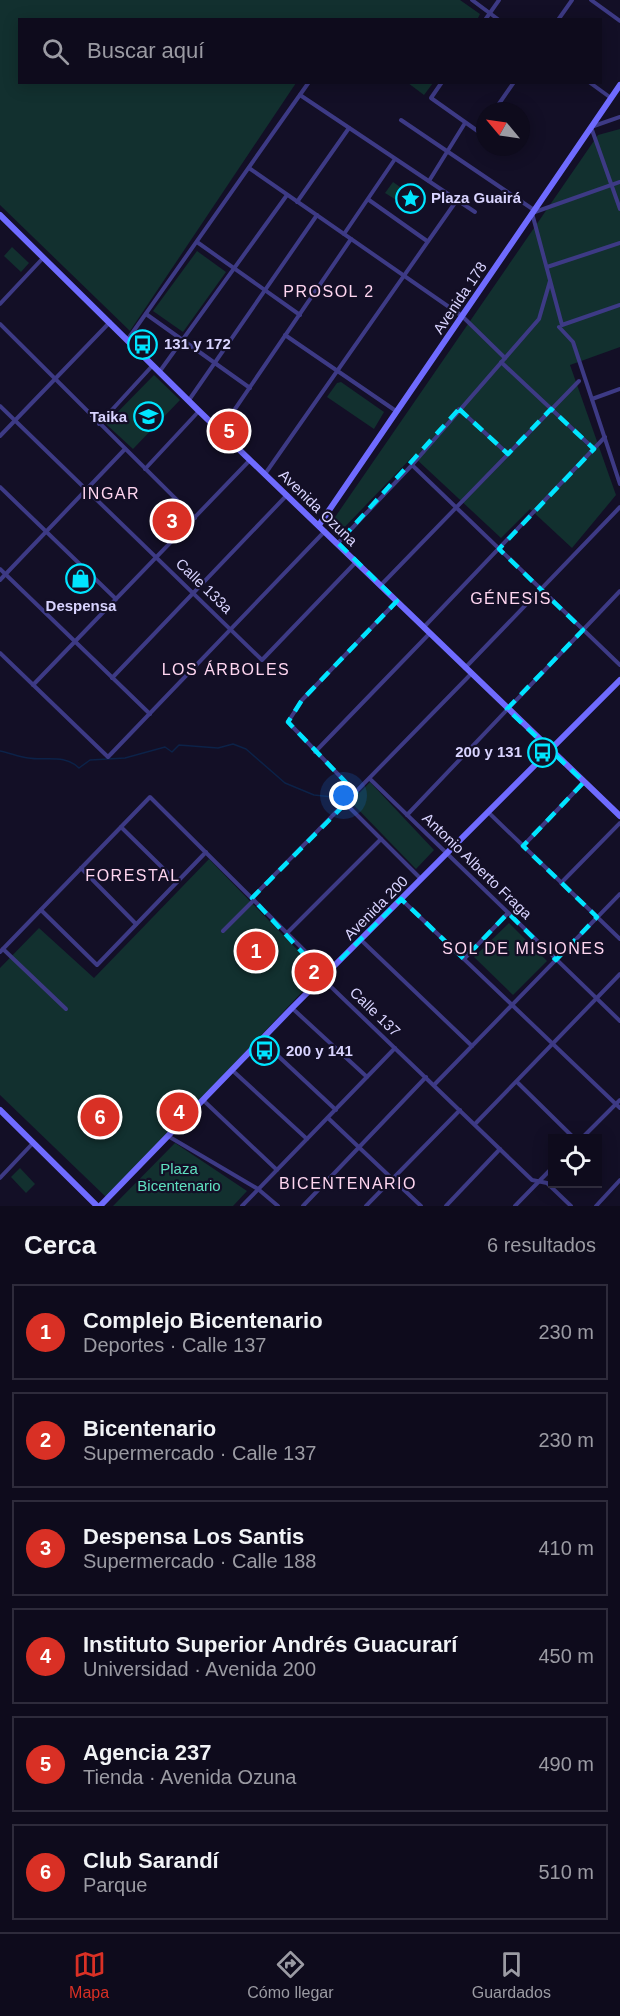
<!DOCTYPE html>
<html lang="es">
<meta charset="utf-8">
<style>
body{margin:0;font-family:Helvetica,sans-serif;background:#171425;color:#f1f3f6}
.controls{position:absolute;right:18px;bottom:18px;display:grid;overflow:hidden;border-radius:0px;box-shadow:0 3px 15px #0003}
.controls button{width:54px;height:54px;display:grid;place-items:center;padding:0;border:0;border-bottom:2px solid #2e2b3b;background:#0e0b1c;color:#f1f3f6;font:30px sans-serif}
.compass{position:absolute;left:476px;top:102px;width:54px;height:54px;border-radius:50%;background:#0e0b1c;box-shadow:0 3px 15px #0003;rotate:299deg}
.you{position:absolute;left:344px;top:796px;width:21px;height:21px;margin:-15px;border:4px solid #fff;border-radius:50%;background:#1a73e8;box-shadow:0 0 0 9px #1a73e833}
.badge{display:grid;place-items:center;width:39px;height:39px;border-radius:50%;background:#d93025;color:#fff;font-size:20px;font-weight:700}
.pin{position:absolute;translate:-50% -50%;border:3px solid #fff;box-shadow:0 2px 6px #0006}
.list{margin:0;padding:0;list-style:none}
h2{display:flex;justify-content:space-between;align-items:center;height:78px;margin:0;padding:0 24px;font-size:26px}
h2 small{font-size:20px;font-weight:400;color:#9b9ba3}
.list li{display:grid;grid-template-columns:39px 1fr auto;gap:18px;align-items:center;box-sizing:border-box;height:96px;margin:0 12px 12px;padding:0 12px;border:2px solid #2e2b3b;border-radius:0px}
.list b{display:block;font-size:22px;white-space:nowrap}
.list p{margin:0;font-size:20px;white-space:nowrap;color:#9b9ba3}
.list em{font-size:20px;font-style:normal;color:#9b9ba3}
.icon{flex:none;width:33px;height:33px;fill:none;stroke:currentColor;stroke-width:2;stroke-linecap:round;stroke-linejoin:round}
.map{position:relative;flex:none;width:620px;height:1206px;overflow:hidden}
.search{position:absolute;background:#0e0b1c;box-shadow:0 3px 15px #0003;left:18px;right:18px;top:18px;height:66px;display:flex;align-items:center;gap:15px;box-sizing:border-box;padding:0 21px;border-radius:0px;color:#9b9ba3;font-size:22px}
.sheet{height:726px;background:#0e0b1c}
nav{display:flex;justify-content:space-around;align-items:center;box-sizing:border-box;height:84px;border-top:2px solid #2e2b3b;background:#0e0b1c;font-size:16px;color:#9b9ba3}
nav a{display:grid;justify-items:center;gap:3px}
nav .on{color:#d93025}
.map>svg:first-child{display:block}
.green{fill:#12302f}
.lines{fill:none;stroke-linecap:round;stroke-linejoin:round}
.stream{stroke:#0c2248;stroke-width:1.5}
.street{stroke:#3d3a85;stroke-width:4}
.secondary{stroke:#6f6bff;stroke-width:6}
.marked{fill:none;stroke:#00e5ff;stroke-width:4.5;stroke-dasharray:12 8;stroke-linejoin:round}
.labels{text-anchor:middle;stroke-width:4.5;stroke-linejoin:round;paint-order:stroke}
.poi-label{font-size:15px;font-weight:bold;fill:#d9d4ff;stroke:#130f26;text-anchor:start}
.street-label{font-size:15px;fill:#d9d4ff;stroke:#130f26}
.park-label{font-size:15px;fill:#5fe0c0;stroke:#130f26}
.neighbourhood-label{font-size:16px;letter-spacing:1.5px;fill:#ffd6f0;stroke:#130f26}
</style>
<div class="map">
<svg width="620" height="1206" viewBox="0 0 620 1206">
<rect width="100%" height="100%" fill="#130f26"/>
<!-- green -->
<g class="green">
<path d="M0,0h460l20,14 -3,6h-457v62l276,1 -166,248 -130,-126z"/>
<path d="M408,83h25l-9,12z"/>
<path d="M620,129v218l-50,18 46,130 -44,53 -42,-39 -29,29 -88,-82 -74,77 -8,-10 267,-388z"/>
<path d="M393,182l20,14 -7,10 -21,-13z"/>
<path d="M12,247l17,16 -8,9 -17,-16z"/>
<path d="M197,251l29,21 -43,60 -30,-21z"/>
<path d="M154,375l26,25 -47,49 -27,-25z"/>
<path d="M341,382l43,30 -10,17 -47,-32 10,-14z"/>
<path d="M370,782l64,68 -18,19 -65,-67z"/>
<path d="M209,859l111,114 -213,225 -107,-103v-127l39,-40 55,50z"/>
<path d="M509,923l38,38 -34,34 -39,-38z"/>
<path d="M175,1143l72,48 -14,15h-120z"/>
<path d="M20,1168l15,16 -9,9 -15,-16z"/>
</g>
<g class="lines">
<!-- stream -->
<path class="stream" d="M0,751c10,2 19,6 28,7 18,3 37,-4 51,10l11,-8 35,-2 40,-11 7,5 7,-7 39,3 15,-4 13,5 39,34 29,12 28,3"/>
<!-- street -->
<g class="street">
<path d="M472,0l27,20"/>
<path d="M591,0l29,21"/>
<path d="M485,20l14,-20"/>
<path d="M558,20l14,-20"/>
<path d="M442,82l-11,16 48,34 6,-8"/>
<path d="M589,82l22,16"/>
<path d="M300,95l175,117"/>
<path d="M494,111l20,-29"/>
<path d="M620,117l-29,10 29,82"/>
<path d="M401,120l133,90"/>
<path d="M249,168l213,148 43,42"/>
<path d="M429,181l36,-58"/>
<path d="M620,182l-88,31 30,112 58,-20"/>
<path d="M369,200l58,41"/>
<path d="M297,202l52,-74"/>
<path d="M344,234l51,-75"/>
<path d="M197,242l103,73"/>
<path d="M547,267l73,-24"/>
<path d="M0,304l43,-46"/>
<path d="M146,314l104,74"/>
<path d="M0,324l195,194"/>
<path d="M559,327l14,15 47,142"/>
<path d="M285,335l111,76"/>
<path d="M128,339l181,-257"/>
<path d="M501,362l93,87"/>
<path d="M160,371l127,-176"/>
<path d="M592,399l28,-10"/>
<path d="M189,400l128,-185"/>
<path d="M0,406l262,254 94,-98"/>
<path d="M459,409l49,45"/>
<path d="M99,424l54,-59"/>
<path d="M220,431l131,-192"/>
<path d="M0,436l110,-114"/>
<path d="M412,465l208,200"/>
<path d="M145,469l54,-58"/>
<path d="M265,474l192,-274"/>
<path d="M0,487l116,112"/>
<path d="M338,543l74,-78 127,-146 11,-38"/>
<path d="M0,569l150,145"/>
<path d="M0,580l125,-131"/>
<path d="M381,585l198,-204"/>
<path d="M424,627l181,-190"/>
<path d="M0,653l108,104 217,-226"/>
<path d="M465,668l155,-161"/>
<path d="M112,678l175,-183"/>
<path d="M33,685l217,-225"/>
<path d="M315,752l115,-119"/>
<path d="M370,779l250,242"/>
<path d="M356,793l-68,-71 14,-22 95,-99"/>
<path d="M346,804l75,75"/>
<path d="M488,812l132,127"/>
<path d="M407,815l213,-224"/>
<path d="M121,827l56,55"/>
<path d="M523,846l61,-64"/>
<path d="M81,868l55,56"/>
<path d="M561,883l59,-60"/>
<path d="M252,898l219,-224"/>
<path d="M401,899l219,209"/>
<path d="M41,910l56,55 109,-113"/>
<path d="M223,931l31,-31"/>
<path d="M287,933l94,-94"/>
<path d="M361,940l111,106"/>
<path d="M3,949l63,60"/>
<path d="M0,952l150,-155 170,169 7,17 205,197 15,3 24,23"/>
<path d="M464,959l44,-46"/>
<path d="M292,1008l75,69"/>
<path d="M261,1040l75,70"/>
<path d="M232,1070l75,69"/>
<path d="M517,1082l57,56"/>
<path d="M434,1085l186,-191"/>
<path d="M204,1101l73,69"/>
<path d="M328,1118l93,88"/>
<path d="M475,1124l145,-150"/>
<path d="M168,1136l90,53 20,17"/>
<path d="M582,1138l38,-38"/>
<path d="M0,1178l33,-35"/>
<path d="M242,1206l153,-158"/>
<path d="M303,1206l123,-129"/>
<path d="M366,1206l94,-96"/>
<path d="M446,1206l54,-57"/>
<path d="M515,1206l37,-38"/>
<path d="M596,1206l24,-26"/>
</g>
<!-- secondary -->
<g class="secondary">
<path d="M0,215l199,196 421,405"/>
<path d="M319,525l301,-440"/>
<path d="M0,1110l97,96"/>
<path d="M100,1206l192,-198 328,-328"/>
</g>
</g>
<!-- marked area -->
<path class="marked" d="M459,409l49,45 43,-45 43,40 -95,100 84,81 -76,79 77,73 -61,64 74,71 -41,43 -48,-47 -44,46 -63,-60 -77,77 -72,-78 104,-105 -68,-71 14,-22 95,-99 -59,-58z"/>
<!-- icons -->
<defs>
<symbol id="sight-ring" viewBox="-11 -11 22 22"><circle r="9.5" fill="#130f26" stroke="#00e5ff" stroke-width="1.5"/><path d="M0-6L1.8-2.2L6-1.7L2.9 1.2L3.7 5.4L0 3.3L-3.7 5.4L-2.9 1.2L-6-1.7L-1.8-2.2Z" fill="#00e5ff"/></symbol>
<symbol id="bus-ring" viewBox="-11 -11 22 22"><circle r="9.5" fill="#130f26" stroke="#00e5ff" stroke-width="1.5"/><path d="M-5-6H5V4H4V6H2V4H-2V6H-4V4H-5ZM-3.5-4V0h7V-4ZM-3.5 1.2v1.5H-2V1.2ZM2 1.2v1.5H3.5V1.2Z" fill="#00e5ff"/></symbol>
<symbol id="school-ring" viewBox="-11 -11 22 22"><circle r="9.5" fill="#130f26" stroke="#00e5ff" stroke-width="1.5"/><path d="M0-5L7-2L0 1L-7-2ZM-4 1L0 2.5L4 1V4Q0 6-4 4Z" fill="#00e5ff"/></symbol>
<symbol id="shop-ring" viewBox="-11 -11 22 22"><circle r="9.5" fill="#130f26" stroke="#00e5ff" stroke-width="1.5"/><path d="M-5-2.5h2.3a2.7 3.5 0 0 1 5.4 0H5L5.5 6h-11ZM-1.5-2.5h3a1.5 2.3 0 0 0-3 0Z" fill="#00e5ff"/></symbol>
</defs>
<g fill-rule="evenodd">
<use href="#sight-ring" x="394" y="182" width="33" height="33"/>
<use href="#bus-ring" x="126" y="328" width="33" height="33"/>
<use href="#school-ring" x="132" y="400" width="33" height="33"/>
<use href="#shop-ring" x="64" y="562" width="33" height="33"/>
<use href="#bus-ring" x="526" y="736" width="33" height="33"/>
<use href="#bus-ring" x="248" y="1034" width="33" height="33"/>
</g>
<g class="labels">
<!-- poi labels -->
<g class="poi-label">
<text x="431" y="203">Plaza Guairá</text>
<text x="164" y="349">131 y 172</text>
<text x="127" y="422" text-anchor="end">Taika</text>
<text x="81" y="611" text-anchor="middle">Despensa</text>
<text x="522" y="757" text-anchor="end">200 y 131</text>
<text x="286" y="1056">200 y 141</text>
</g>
<!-- street labels -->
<g class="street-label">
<text transform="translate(460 298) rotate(-56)" y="5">Avenida 178</text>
<text transform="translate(318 508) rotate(44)" y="5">Avenida Ozuna</text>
<text transform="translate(204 586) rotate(44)" y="5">Calle 133a</text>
<text transform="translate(477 866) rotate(44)" y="5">Antonio Alberto Fraga</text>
<text transform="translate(376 908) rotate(-45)" y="5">Avenida 200</text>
<text transform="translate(375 1012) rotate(44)" y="5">Calle 137</text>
</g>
<!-- park labels -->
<g class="park-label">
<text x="179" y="1174">Plaza<tspan x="179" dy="17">Bicentenario</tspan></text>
</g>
<!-- neighbourhood labels -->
<g class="neighbourhood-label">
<text x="329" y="297">PROSOL 2</text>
<text x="111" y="499">INGAR</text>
<text x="511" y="604">GÉNESIS</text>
<text x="226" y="675">LOS ÁRBOLES</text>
<text x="133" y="881">FORESTAL</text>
<text x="524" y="954">SOL DE MISIONES</text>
<text x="348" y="1189">BICENTENARIO</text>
</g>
</g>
</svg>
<div class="controls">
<button><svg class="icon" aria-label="locate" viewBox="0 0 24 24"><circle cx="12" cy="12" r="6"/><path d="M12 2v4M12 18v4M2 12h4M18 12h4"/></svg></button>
</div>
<svg class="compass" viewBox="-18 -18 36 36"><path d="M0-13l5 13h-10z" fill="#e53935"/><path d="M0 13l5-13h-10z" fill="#9b9ba3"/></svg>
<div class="you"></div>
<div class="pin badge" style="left:256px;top:951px">1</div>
<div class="pin badge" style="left:314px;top:972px">2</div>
<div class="pin badge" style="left:172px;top:521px">3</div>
<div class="pin badge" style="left:179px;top:1112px">4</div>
<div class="pin badge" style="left:229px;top:431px">5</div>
<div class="pin badge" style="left:100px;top:1117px">6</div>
<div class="search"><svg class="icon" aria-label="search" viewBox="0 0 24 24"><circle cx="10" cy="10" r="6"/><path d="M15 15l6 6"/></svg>Buscar aquí</div>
</div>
<section class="sheet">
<h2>Cerca<small>6 resultados</small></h2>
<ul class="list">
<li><span class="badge">1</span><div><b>Complejo Bicentenario</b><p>Deportes · Calle 137</p></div><em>230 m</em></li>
<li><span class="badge">2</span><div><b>Bicentenario</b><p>Supermercado · Calle 137</p></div><em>230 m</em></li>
<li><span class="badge">3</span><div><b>Despensa Los Santis</b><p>Supermercado · Calle 188</p></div><em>410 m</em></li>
<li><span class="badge">4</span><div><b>Instituto Superior Andrés Guacurarí</b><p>Universidad · Avenida 200</p></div><em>450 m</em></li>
<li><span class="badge">5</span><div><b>Agencia 237</b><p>Tienda · Avenida Ozuna</p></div><em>490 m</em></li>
<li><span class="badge">6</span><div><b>Club Sarandí</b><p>Parque</p></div><em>510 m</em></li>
</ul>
</section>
<nav>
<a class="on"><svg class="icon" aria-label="map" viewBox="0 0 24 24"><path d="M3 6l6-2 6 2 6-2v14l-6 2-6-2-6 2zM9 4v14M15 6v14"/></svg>Mapa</a>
<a><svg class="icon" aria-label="directions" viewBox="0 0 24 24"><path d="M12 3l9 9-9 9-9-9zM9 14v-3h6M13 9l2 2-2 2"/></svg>Cómo llegar</a>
<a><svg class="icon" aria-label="saved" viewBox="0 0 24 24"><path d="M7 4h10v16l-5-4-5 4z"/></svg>Guardados</a>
</nav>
